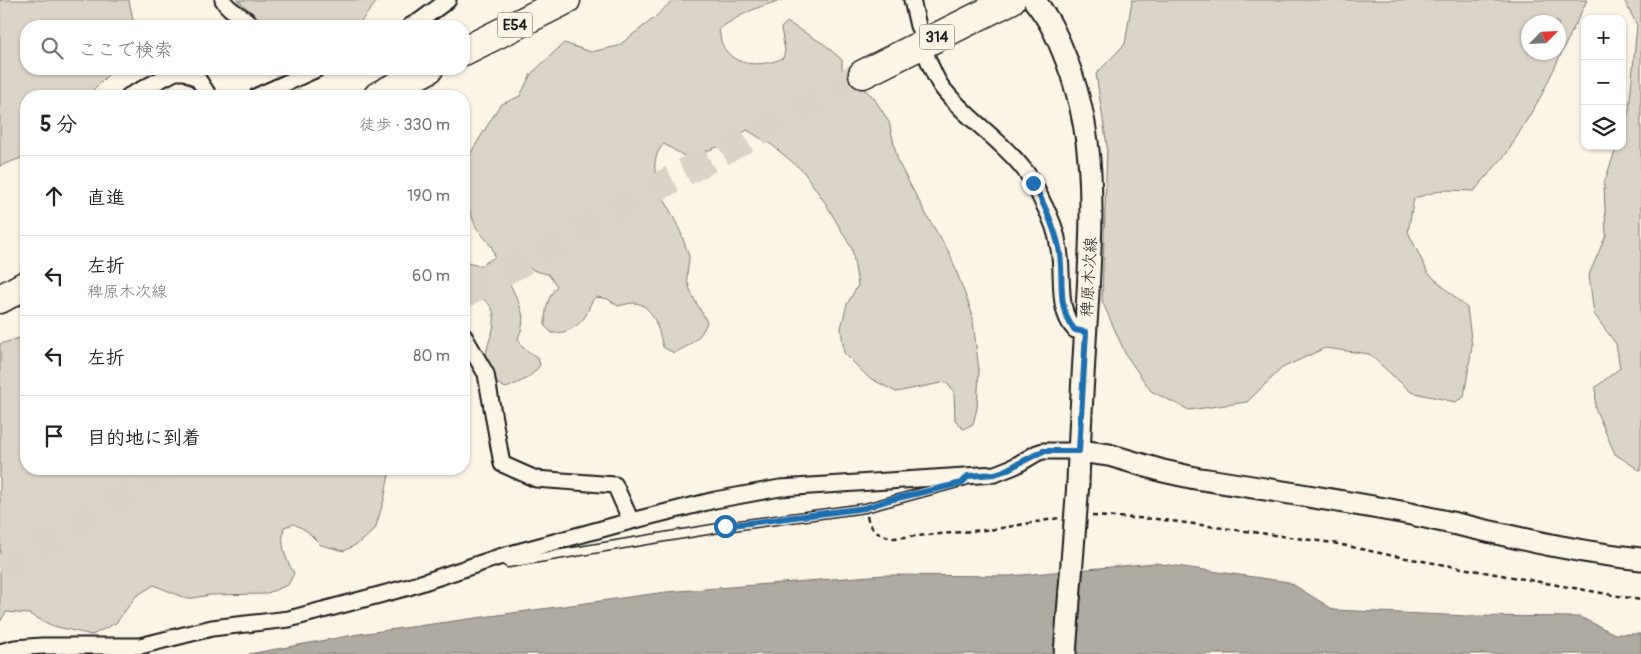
<!DOCTYPE html>
<html lang="ja">
<meta charset="utf-8">
<style>
body{margin:0;font-family:Pangolin,"Klee One",sans-serif;background:#f6f6f6;color:#222}
.controls{position:absolute;right:15px;top:15px;display:grid;overflow:hidden;border-radius:10px;box-shadow:0 1px 4px #0004}
.controls button{width:45px;height:45px;display:grid;place-items:center;padding:0;border:0;border-bottom:1px solid #e0e0e0;background:#fff;color:#222;font:25px sans-serif}
.compass{position:absolute;left:1521px;top:15px;width:45px;height:45px;border-radius:50%;background:#fff;box-shadow:0 1px 4px #0004;rotate:66deg}
.stop{position:absolute;width:15px;height:15px;margin:-11px;border:4px solid #1f6fb2;border-radius:50%;background:#fff}
.stop.end{background:#1f6fb2;border-color:#fff;box-shadow:0 1px 5px #0008}
.list{margin:0;padding:0;list-style:none}
h2{display:flex;justify-content:space-between;align-items:center;height:65px;margin:0;padding:0 20px;font-size:21px}
h2 small{font-size:16px;font-weight:400;color:#767676}
.list li{display:grid;grid-template-columns:32px 1fr auto;gap:15px;align-items:center;box-sizing:border-box;height:80px;padding:0 20px;border-top:1px solid #e0e0e0}
.list b{display:block;font-size:19px;white-space:nowrap}
.list p{margin:0;font-size:16px;white-space:nowrap;color:#767676}
.list em{font-size:16px;font-style:normal;color:#767676}
.icon{flex:none;width:28px;height:28px;fill:none;stroke:currentColor;stroke-width:2;stroke-linecap:round;stroke-linejoin:round}
.map{position:relative;flex:none;width:1641px;height:654px;overflow:hidden}
.search{position:absolute;background:#fff;box-shadow:0 1px 4px #0004;left:20px;top:20px;width:450px;height:55px;display:flex;align-items:center;gap:12px;box-sizing:border-box;padding:0 18px;border-radius:20px;color:#767676;font-size:19px}
.panel{position:absolute;background:#fff;box-shadow:0 1px 4px #0004;left:20px;top:90px;width:450px;height:385px;border-radius:20px}
.map>svg:first-child{display:block}
.green{fill:#dbd5c8;stroke:#7c7872;fill-rule:evenodd}
.water{fill:#b0aba1;stroke:#75726c}
.lines{fill:none;stroke-linecap:round;stroke-linejoin:round}
.street-tunnel{stroke:#dad4c7;stroke-width:15;stroke-dasharray:15 8;stroke-linecap:butt}
.highway-tunnel{stroke:#dad4c7;stroke-width:28;stroke-dasharray:28 14;stroke-linecap:butt}
.lane-casing{stroke:#1c1c1c;stroke-width:11}
.street-casing{stroke:#1c1c1c;stroke-width:19}
.secondary-casing{stroke:#1c1c1c;stroke-width:25}
.highway-casing{stroke:#1c1c1c;stroke-width:31}
.path{stroke:#1c1c1c;stroke-width:2.5;stroke-dasharray:5 4;stroke-linecap:butt}
.lane{stroke:#fcf5e5;stroke-width:8}
.street{stroke:#fcf5e5;stroke-width:15}
.secondary{stroke:#fcf5e5;stroke-width:21}
.highway{stroke:#fcf5e5;stroke-width:28}
.secondary-bridge-casing{stroke:#1c1c1c;stroke-width:25;stroke-linecap:butt}
.secondary-bridge{stroke:#fcf5e5;stroke-width:21}
.route{stroke:#1f6fb2;stroke-width:6}
.labels{text-anchor:middle;stroke-width:5;stroke-linejoin:round;paint-order:stroke}
.shield{fill:#fcf5e5;stroke:#5f5d58;stroke-width:1}
.shield-label{font-size:15px;font-weight:bold;fill:#1c1c1c}
.street-label{font-size:16px;fill:#1c1c1c;stroke:#fcf5e5}
</style>
<div class="map">
<svg width="1641" height="654" viewBox="0 0 1641 654">
<rect width="100%" height="100%" fill="#fcf5e5"/>
<filter id="ink" filterUnits="userSpaceOnUse"><feTurbulence type="fractalNoise" baseFrequency=".02" numOctaves="2"/><feDisplacementMap in="SourceGraphic" scale="10" xChannelSelector="R" yChannelSelector="G"/><feConvolveMatrix kernelMatrix="1 2 1 2 8 2 1 2 1" color-interpolation-filters="sRGB"/></filter>
<g filter="url(#ink)">
<!-- green -->
<g class="green">
<path d="M0,0h129l5,26h-108v43h86l-4,6 -21,21h-61v60l-26,10z"/>
<path d="M237,0h141l-21,26h-88z"/>
<path d="M673,0h110c-25,6 -42,14 -64,29 1,4 1,11 3,15 10,24 42,23 61,14l2,-7 -4,-23 6,-6 37,22 18,16v8l32,30 15,24 9,40 29,54 23,38 22,59 7,58 -2,37 -4,16 -10,5 -8,-9 -1,-28 -8,-10 -50,10 -28,-15 -24,-24 -3,-25 6,-24 11,-19 -6,-36 -26,-45 -23,-33 -31,-26 -25,-15 -27,16 -32,12 -24,-14c-26,26 11,68 19,95 2,6 5,13 6,18 0,7 -2,13 -2,20 1,15 13,31 20,45 -5,16 -18,24 -33,31l-11,-6c-4,-15 -9,-43 -29,-44 -5,0 -11,2 -16,3l-10,-7 -12,-2c-7,6 -6,11 -10,18 -7,12 -21,19 -34,18l-7,-7c0,-16 2,-28 12,-40l-9,-12c-12,-2 -20,-5 -28,-14l-8,1 -7,6c3,26 28,42 13,71l4,9 16,11 2,7c-9,13 -19,17 -34,23 -17,-7 -23,-25 -18,-43 3,-11 9,-21 5,-34 -5,-13 -20,-17 -29,-25v-20l3,-3 13,3 15,-9 -3,-10 -16,-20 -12,-31v-32l36,-59 20,-9 11,-22 33,-31 27,9 27,-6 35,-27z"/>
<path d="M1132,0h455l-47,98 -33,55 -33,38 -31,-1 -29,8 -6,34 20,41 39,35 5,38 -8,51 -9,5 -44,-10 -42,-38 -44,-6 -43,20 -35,34 -58,8 -38,-19 -25,-36 -24,-54 5,-155 -11,-72 29,-30zM1528,22h30v30h-30z"/>
<path d="M1624,0h17v471l-26,-17 -20,-46 1,-21 24,-19 -4,-24 -22,-30 -5,-39 17,-40 -2,-52 13,-37h5v-16l7,-19 8,-86z"/>
<path d="M26,336v133h364l-6,31 -9,29 -14,13 -17,9 -23,-6 -14,-14 -13,-7 -10,3c-4,17 1,32 10,46l-6,12 -23,9 -55,1 -23,4 -33,-14 -18,11 -20,27 -24,12 -39,-9 -24,-12 -23,-2 -6,10v-278z"/>
</g>
<!-- water -->
<path class="water" d="M1155,563l134,19 45,28 133,6 113,1 35,17h26v20h-1392l110,-20 307,-42 218,-17 126,1z"/>
<g class="lines">
<!-- street-tunnel -->
<path class="street-tunnel" d="M280,69l16,27"/>
<!-- highway-tunnel -->
<g class="highway-tunnel">
<path d="M464,294l399,-220"/>
<path d="M0,571l165,-102"/>
</g>
<defs>
<path id="lane" d="M499,557l9,6 217,-36 140,-19 100,-27"/>
<g id="street">
<path d="M223,0c6,12 21,15 29,26"/>
<path d="M912,0l6,26"/>
<path d="M410,26l11,-6 27,-20"/>
<path d="M925,52c5,12 9,24 16,34 23,31 57,51 81,81 9,10 15,23 21,36 8,14 14,31 16,46 5,26 -3,61 16,81l11,1"/>
<path d="M129,96l46,-24h11l12,7 11,17"/>
<path d="M257,96l60,-27"/>
<path d="M464,336l22,38 16,90 34,15 79,6 16,36"/>
<path d="M0,652l15,-4 27,-2h98l72,-18 77,-9 120,-32 90,-30 132,-36 84,-21 65,-12 215,-14 20,-8 22,-13 6,-2h36"/>
</g>
<g id="secondary">
<path d="M1034,0c7,9 14,19 19,29 44,90 40,167 35,264 -4,63 -8,127 -10,190"/>
<path d="M1079,451l30,4 54,16 32,7c70,11 141,22 211,35 78,16 155,38 235,46"/>
</g>
<g id="highway">
<path d="M464,51l102,-51"/>
<path d="M863,74l148,-74"/>
<path d="M378,96l51,-27"/>
<path d="M0,299l26,-14"/>
</g>
</defs>
<!-- lane casing -->
<use href="#lane" class="lane-casing"/>
<!-- street casing -->
<use href="#street" class="street-casing"/>
<!-- secondary casing -->
<use href="#secondary" class="secondary-casing"/>
<!-- highway casing -->
<use href="#highway" class="highway-casing"/>
<!-- path -->
<g class="path">
<path d="M867,516c3,15 14,20 27,22l102,-9 63,-11"/>
<path d="M1092,516l65,3 176,24 56,12 252,45"/>
</g>
<!-- lane -->
<use href="#lane" class="lane"/>
<!-- street -->
<use href="#street" class="street"/>
<!-- secondary -->
<use href="#secondary" class="secondary"/>
<!-- highway -->
<use href="#highway" class="highway"/>
<defs>
<path id="secondary-bridge" d="M1065,654l13,-171"/>
</defs>
<!-- secondary-bridge casing -->
<use href="#secondary-bridge" class="secondary-bridge-casing"/>
<!-- secondary-bridge -->
<use href="#secondary-bridge" class="secondary-bridge"/>
</g>
</g>
<g class="lines" filter="url(#ink)">
<!-- route -->
<path class="route" d="M725,526l140,-18 24,-8 73,-17 6,-7 27,-2 9,-3 39,-20h36l7,-119 -11,-2c-20,-21 -10,-56 -16,-82 -5,-23 -15,-44 -26,-65"/>
</g>
<g class="labels">
<!-- shield labels -->
<g class="shield">
<rect x="497.5" y="12.5" width="35" height="25" rx="4"/>
<rect x="919.5" y="24.5" width="35" height="25" rx="4"/>
</g>
<g class="shield-label">
<text x="515" y="30">E54</text>
<text x="937" y="42">314</text>
</g>
<!-- street labels -->
<g class="street-label">
<text transform="translate(1088 277) rotate(-87)" y="6">稗原木次線</text>
</g>
</g>
</svg>
<div class="controls">
<button>+</button>
<button>−</button>
<button><svg class="icon" aria-label="layers" viewBox="0 0 24 24"><path d="M12 4l9 5-9 5-9-5zM3 14l9 5 9-5"/></svg></button>
</div>
<svg class="compass" viewBox="-18 -18 36 36"><path d="M0-13l5 13h-10z" fill="#e53935"/><path d="M0 13l5-13h-10z" fill="#767676"/></svg>
<div class="stop" style="left:725px;top:526px"></div>
<div class="stop end" style="left:1033px;top:183px"></div>
<div class="search"><svg class="icon" aria-label="search" viewBox="0 0 24 24"><circle cx="10" cy="10" r="6"/><path d="M15 15l6 6"/></svg>ここで検索</div>
<section class="panel">
<h2>5 分<small>徒歩 · 330 m</small></h2>
<ul class="list">
<li><svg class="icon" aria-label="ahead" viewBox="0 0 24 24"><path d="M12 20V5M6 11l6-6 6 6"/></svg><div><b>直進</b></div><em>190 m</em></li>
<li><svg class="icon" aria-label="left" viewBox="0 0 24 24"><path d="M17 20v-9H6M10 6l-5 5 5 5"/></svg><div><b>左折</b><p>稗原木次線</p></div><em>60 m</em></li>
<li><svg class="icon" aria-label="left" viewBox="0 0 24 24"><path d="M17 20v-9H6M10 6l-5 5 5 5"/></svg><div><b>左折</b></div><em>80 m</em></li>
<li><svg class="icon" aria-label="arrive" viewBox="0 0 24 24"><path d="M6 21V4h12l-3 4 3 4H6"/></svg><div><b>目的地に到着</b></div></li>
</ul>
</section>
</div>
